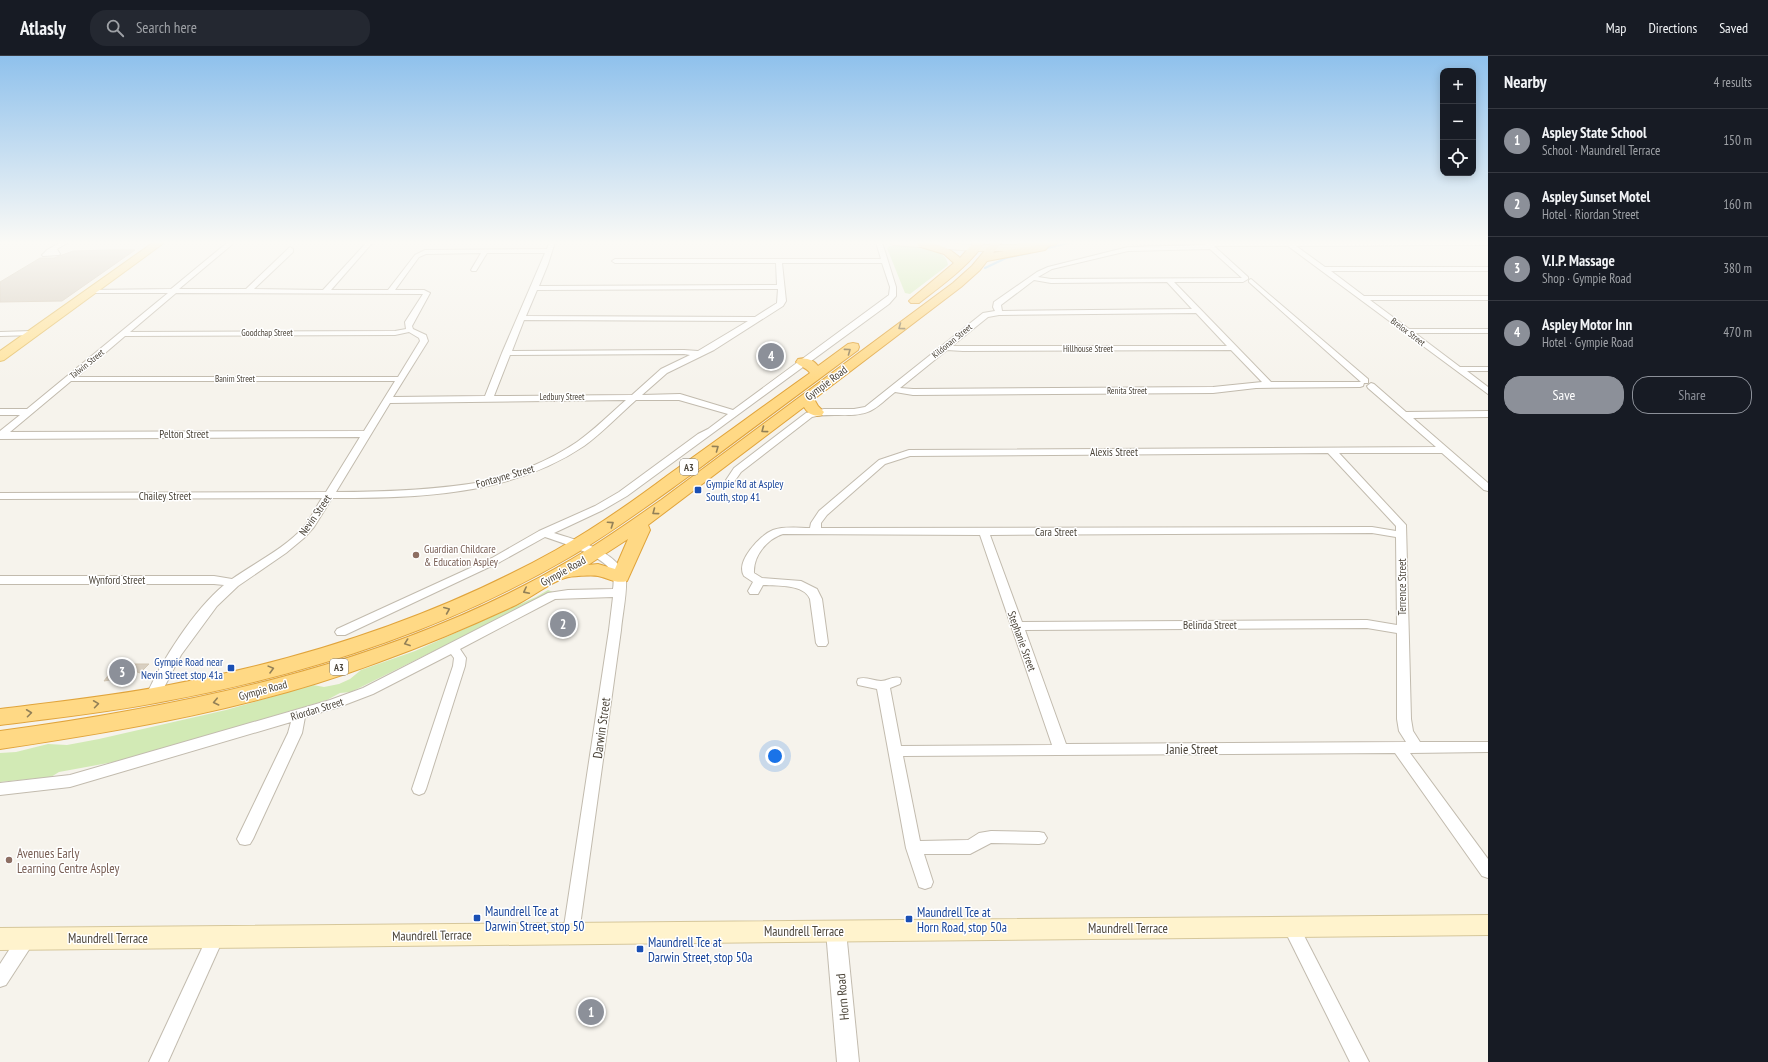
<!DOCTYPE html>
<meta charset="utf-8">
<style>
body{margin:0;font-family:"PT Sans Narrow",sans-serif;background:#242831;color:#f1f3f6}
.controls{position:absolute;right:12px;top:12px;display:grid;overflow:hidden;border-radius:8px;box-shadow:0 2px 10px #0003}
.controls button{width:36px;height:36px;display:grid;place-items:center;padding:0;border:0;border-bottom:1px solid #363941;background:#171b24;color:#f1f3f6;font:20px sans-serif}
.you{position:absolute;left:775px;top:700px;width:14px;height:14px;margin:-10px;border:3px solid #fff;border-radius:50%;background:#1a73e8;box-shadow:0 0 0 6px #1a73e833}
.badge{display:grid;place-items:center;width:26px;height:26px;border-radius:50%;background:#8c9099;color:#fff;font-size:13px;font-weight:700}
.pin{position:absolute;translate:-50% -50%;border:2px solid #fff;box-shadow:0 1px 4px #0006}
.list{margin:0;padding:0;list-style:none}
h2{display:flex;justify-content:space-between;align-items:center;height:52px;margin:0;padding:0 16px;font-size:17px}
h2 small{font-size:13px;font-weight:400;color:#9ea1a6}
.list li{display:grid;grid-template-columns:26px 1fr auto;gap:12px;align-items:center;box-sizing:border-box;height:64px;padding:0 16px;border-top:1px solid #363941}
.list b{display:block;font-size:15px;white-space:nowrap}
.list p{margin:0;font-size:13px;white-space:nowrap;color:#9ea1a6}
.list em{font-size:13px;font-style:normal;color:#9ea1a6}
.actions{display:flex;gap:8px;padding:12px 16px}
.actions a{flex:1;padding:9px 0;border:1px solid #8c9099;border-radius:16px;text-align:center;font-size:14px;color:#8c9099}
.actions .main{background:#8c9099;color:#fff}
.icon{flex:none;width:22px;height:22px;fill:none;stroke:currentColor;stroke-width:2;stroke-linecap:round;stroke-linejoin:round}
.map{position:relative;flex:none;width:1488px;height:1006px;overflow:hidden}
header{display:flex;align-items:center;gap:24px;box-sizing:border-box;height:56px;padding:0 20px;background:#171b24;border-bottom:1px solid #363941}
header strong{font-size:19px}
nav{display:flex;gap:22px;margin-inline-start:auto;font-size:14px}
.search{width:280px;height:36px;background:#242831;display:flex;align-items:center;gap:10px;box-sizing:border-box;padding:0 14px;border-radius:16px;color:#9ea1a6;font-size:15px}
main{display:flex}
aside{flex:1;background:#171b24}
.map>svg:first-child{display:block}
.green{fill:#d2eab5}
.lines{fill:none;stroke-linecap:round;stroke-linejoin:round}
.stream{stroke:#a9d4f2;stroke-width:2}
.building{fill:#d8cfc1;stroke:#d3c7b4}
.minor-casing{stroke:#c2bbae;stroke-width:2}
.tertiary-casing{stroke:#c2bbae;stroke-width:2}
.secondary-casing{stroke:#d6c79b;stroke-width:2}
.primary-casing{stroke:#e6c16a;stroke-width:2}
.trunk-casing{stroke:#e0a43c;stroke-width:2}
.minor{fill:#fff;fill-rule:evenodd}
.tertiary{fill:#fff;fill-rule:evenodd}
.secondary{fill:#fff3cd;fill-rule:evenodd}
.primary{fill:#ffe39c;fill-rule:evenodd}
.trunk{fill:#ffd985;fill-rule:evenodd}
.oneway{stroke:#938057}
.transit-dot{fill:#1a4fb4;stroke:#fff;stroke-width:1.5}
.education-dot{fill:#8d6e63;stroke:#fff;stroke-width:1.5}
.labels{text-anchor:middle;stroke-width:3;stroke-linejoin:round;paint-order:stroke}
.far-street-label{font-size:9px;fill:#4b4439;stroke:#fff}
.shield{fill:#fff;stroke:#817c74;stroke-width:1}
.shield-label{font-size:10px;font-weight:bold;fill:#4b4439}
.street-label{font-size:11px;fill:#4b4439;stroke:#fff}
.transit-label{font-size:11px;fill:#164399;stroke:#fff;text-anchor:start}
.education-label{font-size:11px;fill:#785e54;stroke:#fff;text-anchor:start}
.near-street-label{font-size:13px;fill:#4b4439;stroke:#fff}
.near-education-label{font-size:13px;fill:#785e54;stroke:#fff;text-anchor:start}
.near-transit-label{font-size:13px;fill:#164399;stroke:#fff;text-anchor:start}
</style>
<header>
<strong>Atlasly</strong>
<div class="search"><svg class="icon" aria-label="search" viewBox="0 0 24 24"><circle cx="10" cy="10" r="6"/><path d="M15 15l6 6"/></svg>Search here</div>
<nav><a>Map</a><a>Directions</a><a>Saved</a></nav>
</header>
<main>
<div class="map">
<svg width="1488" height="1006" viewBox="0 0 1488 1006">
<rect width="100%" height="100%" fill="#f6f3ec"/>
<!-- green -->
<g class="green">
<path d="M890,190c15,0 56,-2 58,19l-38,29 -5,-1 -18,-45z"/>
<path d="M548,534l5,2 -202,100 -11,1 -13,7 -197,59 -71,13 -8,5 -51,5v-29l16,-1 32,-8 19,1 32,-6 127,-29 87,-25 11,2 15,-3 11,-5 11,-9 54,-19 121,-54z"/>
</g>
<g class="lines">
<!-- stream -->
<g class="stream">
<path d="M1043,193l31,-7"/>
<path d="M985,212l21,-10 24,-5"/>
</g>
</g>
<!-- building -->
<g class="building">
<path d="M111,194h24l-73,51 -62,1v-20l40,-24h14l19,-7z"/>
<path d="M117,608h32l-9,9 -5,-2 -14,7 -17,3z"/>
</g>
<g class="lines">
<defs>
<g id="minor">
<path d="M61,186h8l-12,7 3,5 -1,1 -16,1 -1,-1 5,-5z"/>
<path d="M228,186h7l-56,47h67l44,-42 3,2v3l-39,37 69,1 44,-48h6l-42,48h57l27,-35 10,-5 122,-1 2,-7h6l-7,22 -9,22 238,-1 -1,-22h-161l-3,-2 3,-2h266l-5,-17h6l14,45v9l-7,8 -262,192 -24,14 -49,23c23,7 68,20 72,47 1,13 -4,37 -5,50l-42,303 -2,5 -6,3 -6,-3 -2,-5 46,-303 4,-33 -58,2 -95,50 6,9 -1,8 -39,123 -2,4 -5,2 -5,-2 -2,-4 41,-123 1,-8 -3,-4 -78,40 -34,13 -34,10 -3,16 -49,106 -3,5 -5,1 -5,-1 -3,-5 51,-106 3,-11 -221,65 -70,8v-12l70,-8 260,-75 33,-12 185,-95 20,-3 45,-1c1,-6 1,-12 -2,-18 -7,-15 -51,-29 -66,-34l-45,25 -155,73h-8l-2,-3 2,-3 155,-71 47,-27 56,-25 24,-14 79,-58 10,-5 20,-15 -49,-14h-43c-17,15 -34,33 -52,46 -74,50 -166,52 -252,52l-18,29 -10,11 -18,15 -48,33 -21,20 -36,49 -23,44 -5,2 -5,-2 -2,-3c16,-36 48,-86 78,-111l-10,-1h-214v-8h214l18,3c24,-17 52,-30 72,-52 7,-9 12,-20 18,-29l-322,1v-6l326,-1 34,-55 -360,2v-8l20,-16h-20v-6h27l141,-116h-77l-2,-1v-2l82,-1zM481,197l-10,17 1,1h4l11,-18h58l-43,100 -17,43 -92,1 35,-56 -2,-6 -13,-6 -1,-3 18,-33 -6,-3h-29l24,-33 7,-3zM782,207h100l8,24 -1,8 -156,115 -53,-16 -38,1 25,-22 47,-23 69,-44 3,-5zM778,233l-1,14 -22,14 -229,-1 11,-26zM176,237l247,1 -18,28 1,7 -11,2 -265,1zM524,264l224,1 -50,30 -14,-1 -172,1zM409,276l10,6 1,3 -22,36h-321l48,-41 270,-1zM684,298l6,1 -29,14 -29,26 -138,1 16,-41zM71,325h324l-31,50 -354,1zM626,344c-16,14 -32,30 -49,42 -25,17 -65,35 -95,40 -48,8 -98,10 -146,10l54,-89z"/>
<path d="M1204,186h284v3l-192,1 29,21h163v4h-157l33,25h124v4h-118l39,29h79v4h-73l45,34h28v4h-21l21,16v7l-200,-148h-74l34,31v2l-5,3h-69l97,100h90l-112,-100v-2l2,-1 117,100v4h-4l-1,3 -3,1 -104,1 -43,5 -300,2 -18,-3c-8,6 -16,15 -25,19 -17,8 -39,1 -58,6l-71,55 -7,10h-6l-2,-2 8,-12 72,-55 18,-4h30l11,-2 118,-94 12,-2 -2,-4 1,-5 43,-30 11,-5 80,-20 78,-2zM1210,193l32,29 -191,1 -13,-2 14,-8 76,-18zM1034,224l17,3 116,-1 25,27 -190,2 -1,-6zM1196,257l31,33h-275l36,-29 11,-2zM947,294l16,1 268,-1 31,32 -49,5 -300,2 -13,-1z"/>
<path d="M32,275l4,2 -1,2 -35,1v-4z"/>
<path d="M1371,327l3,1 32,28 82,-1v6l-75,1 75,65v8l-4,-1 -42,-37h-103l67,72 5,194 2,12 7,11h68v10l-78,1 78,106v19l-6,-2 -87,-123 -492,3 17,85 48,-1 11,-7 12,-2 48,1 5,1 3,5 -3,5 -5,1 -48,-1 -21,11h-46l9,28 -2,5 -6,2 -6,-2 -13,-39 -29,-159 -19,-4 -1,-3 1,-3c8,-3 15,2 23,2 7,0 11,-5 19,-3l1,3 -1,3 -10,4 11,58 151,-1 -72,-210 -197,-1c-16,5 -30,22 -29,39l8,5 39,3 16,8 5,10 6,44 -2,3h-8l-2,-3 -6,-44c-6,-15 -32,-13 -47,-14l-5,9h-8l-2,-3 5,-9 -9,-6c-9,-14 16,-41 29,-46 11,-4 25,-2 37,-2l1,-5 8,-12 60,-51 30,-10 527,-3 -68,-59 -1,-2zM1328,397l68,73v5l-24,-4 -551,1v-5l6,-8 58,-51 25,-8zM1372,477l24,4 1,88 -30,-5 -345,2 -32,-87zM1367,572l30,5v86l2,12 7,11 -340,2 -41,-114z"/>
<path d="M1291,863l6,3 72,140h-19l-67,-135 2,-5z"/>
<path d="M216,873l6,2 2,6 -56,125h-19l61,-131z"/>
<path d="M26,875l6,2 2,6 -2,6 -26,40 -6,2v-23l20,-31z"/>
</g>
<path id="tertiary" d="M836,866l7,3 3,6 13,131h-22l-11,-131 3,-6z"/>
<g id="secondary">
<path d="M889,186h40l46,3 4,3 -4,3 -82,-6z"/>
<path d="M1488,859v20l-1488,15v-22z"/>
</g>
<g id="primary">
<path d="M154,186h11l-161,118 -4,1v-10z"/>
<path d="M1034,186h25l-5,3 -39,6h-40l-5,-3 5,-3h40z"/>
</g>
<g id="trunk">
<path d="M918,186c16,0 31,5 42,16l14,-16h11c-17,25 -43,43 -66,61h-8l-2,-2 2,-2 43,-36 -10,-9 -26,-8 -1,-2z"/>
<path d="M992,186h10l-9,11 45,-8 4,-3h8l1,2 -6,6 -58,11 -7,9 -19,17 -147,112 4,7 6,6 -2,3c-8,2 -14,-1 -18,-8l-156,118 2,5 -23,51c-11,3 -19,-3 -29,-5 -6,-1 -27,0 -33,2 -14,4 -35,20 -49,27 -45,21 -90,40 -137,57 -122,46 -251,68 -379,87v-18c198,-27 398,-69 572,-172 31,-18 60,-39 89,-59l292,-217 19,-17zM628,483l-13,30 -17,-5 -10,1z"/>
<path d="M853,287l5,1 1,3 -1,3c-57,42 -113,84 -169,126 -39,28 -78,57 -119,81 -123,72 -264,118 -404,144 -55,11 -111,17 -166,24v-16c56,-7 113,-13 169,-24 134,-25 267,-68 387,-135 39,-22 76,-48 112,-75 47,-33 94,-68 142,-102 -4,-6 -10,-6 -14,-11l2,-3c8,-2 16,1 20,7l30,-22z"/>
</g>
</defs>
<!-- minor casing -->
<use href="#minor" class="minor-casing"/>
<!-- tertiary casing -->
<use href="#tertiary" class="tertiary-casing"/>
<!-- secondary casing -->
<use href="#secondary" class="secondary-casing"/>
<!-- primary casing -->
<use href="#primary" class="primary-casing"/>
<!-- trunk casing -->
<use href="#trunk" class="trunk-casing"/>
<!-- minor -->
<use href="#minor" class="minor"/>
<!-- tertiary -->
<use href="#tertiary" class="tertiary"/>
<!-- secondary -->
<use href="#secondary" class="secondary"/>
<!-- primary -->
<use href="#primary" class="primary"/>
<!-- trunk -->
<use href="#trunk" class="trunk"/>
</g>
<!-- one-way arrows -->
<defs><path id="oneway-chevron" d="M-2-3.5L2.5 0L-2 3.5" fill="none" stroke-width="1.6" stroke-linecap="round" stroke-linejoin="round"/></defs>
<g class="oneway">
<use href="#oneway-chevron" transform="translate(901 271) rotate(143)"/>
<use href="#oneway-chevron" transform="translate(848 295) rotate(-36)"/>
<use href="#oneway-chevron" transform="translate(764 374) rotate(143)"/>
<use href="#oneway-chevron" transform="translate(716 392) rotate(-36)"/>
<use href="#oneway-chevron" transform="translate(655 456) rotate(143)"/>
<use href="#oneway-chevron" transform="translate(611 468) rotate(-34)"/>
<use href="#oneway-chevron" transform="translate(526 535) rotate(153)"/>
<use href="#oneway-chevron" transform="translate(447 554) rotate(-23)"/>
<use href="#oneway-chevron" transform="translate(407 587) rotate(160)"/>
<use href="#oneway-chevron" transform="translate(271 613) rotate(-15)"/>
<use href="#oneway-chevron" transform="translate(216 646) rotate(167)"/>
<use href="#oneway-chevron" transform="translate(96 648) rotate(-8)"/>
<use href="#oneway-chevron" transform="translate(29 657) rotate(-7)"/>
</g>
<!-- sky -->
<linearGradient id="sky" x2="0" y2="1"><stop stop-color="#8fc1ec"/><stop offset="0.57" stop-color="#fbfaf6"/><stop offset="1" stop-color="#fbfaf6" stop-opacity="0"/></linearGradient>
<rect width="1488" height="327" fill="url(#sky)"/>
<!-- markers -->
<g class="transit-dot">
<rect x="694" y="430" width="8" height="8" rx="2"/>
<rect x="227" y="608" width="8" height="8" rx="2"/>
<rect x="473" y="858" width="8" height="8" rx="2"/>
<rect x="905" y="859" width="8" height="8" rx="2"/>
<rect x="636" y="889" width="8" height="8" rx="2"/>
</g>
<g class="education-dot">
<circle cx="416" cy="499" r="4"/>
<circle cx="9" cy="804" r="4"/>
</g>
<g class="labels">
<!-- far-street labels -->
<g class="far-street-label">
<text transform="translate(1408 276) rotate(37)" y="3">Brelox Street</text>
<text x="267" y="280">Goodchap Street</text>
<text transform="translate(952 285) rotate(-39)" y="3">Kildonan Street</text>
<text x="1088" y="296">Hillhouse Street</text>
<text transform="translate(87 308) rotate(-39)" y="3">Talwin Street</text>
<text x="235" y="326">Banim Street</text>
<text x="1127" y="338">Renita Street</text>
<text x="562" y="344">Ledbury Street</text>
</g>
<!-- shield labels -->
<g class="shield">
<rect x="680" y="403" width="18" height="16" rx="3"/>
<rect x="330" y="603" width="18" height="16" rx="3"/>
</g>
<g class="shield-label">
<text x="689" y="415">A3</text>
<text x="339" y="615">A3</text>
</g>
<!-- street labels -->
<g class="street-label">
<text transform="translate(826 327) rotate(-37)" y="4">Gympie Road</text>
<text x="184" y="382">Pelton Street</text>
<text x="1114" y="400">Alexis Street</text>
<text transform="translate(505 420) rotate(-16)" y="4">Fontayne Street</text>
<text x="165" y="444">Chailey Street</text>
<text transform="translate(315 459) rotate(-55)" y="4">Nevin Street</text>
<text x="1056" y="480">Cara Street</text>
<text transform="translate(563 515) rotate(-29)" y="4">Gympie Road</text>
<text x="117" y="528">Wynford Street</text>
<text transform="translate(1402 531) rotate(-90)" y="4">Terrence Street</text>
<text x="1210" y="573">Belinda Street</text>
<text transform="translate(1022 585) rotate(70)" y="4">Stephanie Street</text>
<text transform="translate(263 634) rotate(-15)" y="4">Gympie Road</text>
<text transform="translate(317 653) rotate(-17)" y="4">Riordan Street</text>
</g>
<!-- transit labels -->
<g class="transit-label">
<text x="706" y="432">Gympie Rd at Aspley<tspan x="706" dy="13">South, stop 41</tspan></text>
<text x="223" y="610" text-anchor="end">Gympie Road near<tspan x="223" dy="13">Nevin Street stop 41a</tspan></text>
</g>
<!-- education labels -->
<g class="education-label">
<text x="424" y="497">Guardian Childcare<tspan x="424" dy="13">&amp; Education Aspley</tspan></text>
</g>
<!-- near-street labels -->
<g class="near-street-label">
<text transform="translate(601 672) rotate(-82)" y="5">Darwin Street</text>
<text x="1192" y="698">Janie Street</text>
<text x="1128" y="877">Maundrell Terrace</text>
<text x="804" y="880">Maundrell Terrace</text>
<text transform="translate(432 879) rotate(-1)" y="5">Maundrell Terrace</text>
<text x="108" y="887">Maundrell Terrace</text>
<text transform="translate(842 941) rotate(-95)" y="5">Horn Road</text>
</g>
<!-- near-education labels -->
<g class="near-education-label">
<text x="17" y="802">Avenues Early<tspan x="17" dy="15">Learning Centre Aspley</tspan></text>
</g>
<!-- near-transit labels -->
<g class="near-transit-label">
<text x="485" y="860">Maundrell Tce at<tspan x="485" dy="15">Darwin Street, stop 50</tspan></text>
<text x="917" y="861">Maundrell Tce at<tspan x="917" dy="15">Horn Road, stop 50a</tspan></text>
<text x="648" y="891">Maundrell Tce at<tspan x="648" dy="15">Darwin Street, stop 50a</tspan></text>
</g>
</g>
</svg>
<div class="controls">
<button>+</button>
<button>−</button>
<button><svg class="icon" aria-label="locate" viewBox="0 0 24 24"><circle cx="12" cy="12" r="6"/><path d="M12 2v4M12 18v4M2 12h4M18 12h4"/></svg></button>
</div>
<div class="you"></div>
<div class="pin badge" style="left:591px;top:956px">1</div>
<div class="pin badge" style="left:563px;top:568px">2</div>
<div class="pin badge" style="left:122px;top:616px">3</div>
<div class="pin badge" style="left:771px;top:300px">4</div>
</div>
<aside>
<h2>Nearby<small>4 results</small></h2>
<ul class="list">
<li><span class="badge">1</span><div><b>Aspley State School</b><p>School · Maundrell Terrace</p></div><em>150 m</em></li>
<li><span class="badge">2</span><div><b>Aspley Sunset Motel</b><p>Hotel · Riordan Street</p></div><em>160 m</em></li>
<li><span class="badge">3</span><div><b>V.I.P. Massage</b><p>Shop · Gympie Road</p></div><em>380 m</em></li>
<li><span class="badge">4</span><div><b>Aspley Motor Inn</b><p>Hotel · Gympie Road</p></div><em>470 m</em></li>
</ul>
<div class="actions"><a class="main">Save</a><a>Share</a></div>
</aside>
</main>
